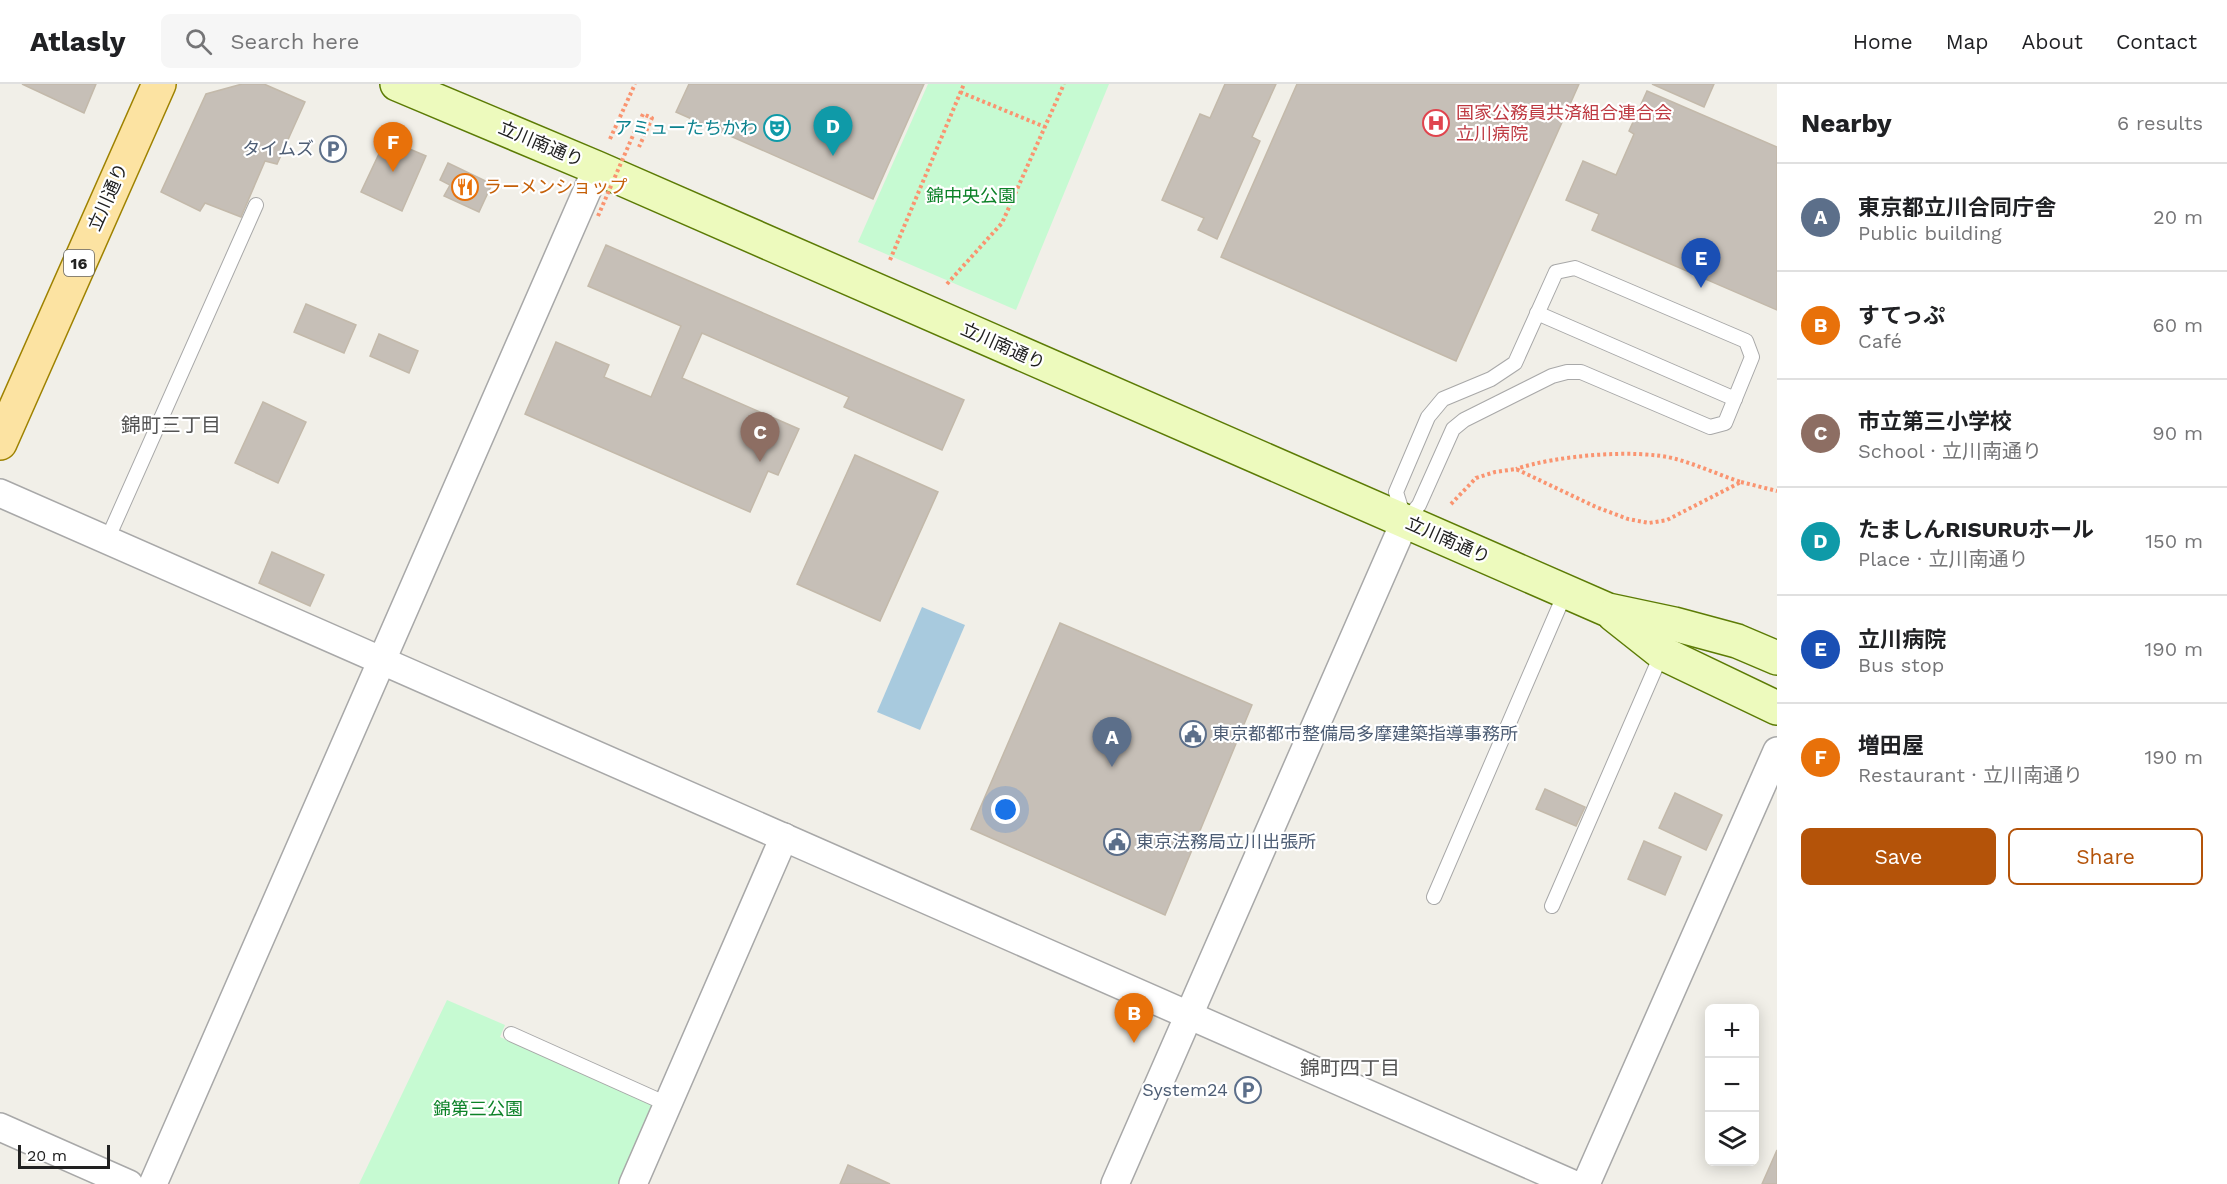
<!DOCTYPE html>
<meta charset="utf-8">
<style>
body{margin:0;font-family:"Work Sans","Noto Sans JP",sans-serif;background:#f6f6f6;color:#202124}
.controls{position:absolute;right:18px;bottom:18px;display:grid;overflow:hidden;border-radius:9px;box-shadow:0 3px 15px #0003}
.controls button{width:54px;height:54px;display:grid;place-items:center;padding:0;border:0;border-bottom:2px solid #e0e0e0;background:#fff;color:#202124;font:30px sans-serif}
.scale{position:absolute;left:18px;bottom:15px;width:92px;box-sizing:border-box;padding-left:6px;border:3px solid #212121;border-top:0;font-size:16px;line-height:21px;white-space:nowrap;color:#212121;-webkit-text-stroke:4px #fff;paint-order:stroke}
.you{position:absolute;left:1006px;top:726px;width:21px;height:21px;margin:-15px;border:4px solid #fff;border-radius:50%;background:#1a73e8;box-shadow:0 0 0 9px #1a73e833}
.badge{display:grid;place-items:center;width:39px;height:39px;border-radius:50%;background:#b45309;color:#fff;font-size:20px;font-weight:700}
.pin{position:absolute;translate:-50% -50px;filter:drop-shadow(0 2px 3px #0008)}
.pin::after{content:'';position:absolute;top:32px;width:21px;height:18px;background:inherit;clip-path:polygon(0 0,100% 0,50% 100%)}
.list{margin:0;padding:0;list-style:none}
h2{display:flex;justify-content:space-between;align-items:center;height:78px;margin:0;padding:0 24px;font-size:26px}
h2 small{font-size:20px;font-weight:400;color:#757577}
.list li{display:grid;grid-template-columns:39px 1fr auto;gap:18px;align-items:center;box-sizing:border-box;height:108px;padding:0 24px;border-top:2px solid #e0e0e0}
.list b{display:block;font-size:22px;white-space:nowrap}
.list p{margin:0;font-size:20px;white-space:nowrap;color:#757577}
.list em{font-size:20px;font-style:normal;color:#757577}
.actions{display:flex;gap:12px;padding:18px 24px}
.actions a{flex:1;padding:14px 0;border:2px solid #b45309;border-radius:9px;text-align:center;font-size:21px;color:#b45309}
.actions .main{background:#b45309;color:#fff}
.icon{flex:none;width:33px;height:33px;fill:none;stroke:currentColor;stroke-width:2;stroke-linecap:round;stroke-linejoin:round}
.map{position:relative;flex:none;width:1777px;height:1100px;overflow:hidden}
header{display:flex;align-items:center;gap:36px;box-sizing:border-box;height:84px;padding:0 30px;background:#fff;border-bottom:2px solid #e0e0e0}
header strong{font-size:28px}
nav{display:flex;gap:33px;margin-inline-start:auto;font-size:21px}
.search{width:420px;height:54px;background:#f6f6f6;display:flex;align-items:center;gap:15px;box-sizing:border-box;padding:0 21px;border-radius:9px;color:#757577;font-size:22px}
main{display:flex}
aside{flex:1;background:#fff}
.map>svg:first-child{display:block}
.park{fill:#c6fad2}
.water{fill:#a8cade}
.building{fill:#c6bfb7;stroke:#c3b9aa;stroke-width:1.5}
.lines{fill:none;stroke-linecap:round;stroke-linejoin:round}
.lane-casing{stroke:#a8a8a8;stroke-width:16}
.street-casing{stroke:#a8a8a8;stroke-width:30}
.secondary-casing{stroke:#5c7b05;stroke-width:36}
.primary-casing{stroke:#9e8200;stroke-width:36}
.path{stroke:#fa9470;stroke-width:4;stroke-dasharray:3 3;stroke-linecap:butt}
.lane{stroke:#fff;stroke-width:14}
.street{stroke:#fff;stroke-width:27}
.secondary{stroke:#edfabd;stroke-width:33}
.primary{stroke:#fce3a2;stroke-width:33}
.path-bridge{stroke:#fa9470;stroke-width:4;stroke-dasharray:3 3;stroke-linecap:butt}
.labels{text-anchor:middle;stroke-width:4.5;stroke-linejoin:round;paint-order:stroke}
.shield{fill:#fff;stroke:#646464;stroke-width:1.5}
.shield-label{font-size:16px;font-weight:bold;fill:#212121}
.health-label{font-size:18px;fill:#be3a42;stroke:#fff;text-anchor:start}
.culture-label{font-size:18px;fill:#0d838f;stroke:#fff;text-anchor:end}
.street-label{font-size:18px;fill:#212121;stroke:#fff}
.service-label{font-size:18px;fill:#4e5e75;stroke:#fff;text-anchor:end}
.food-label{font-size:18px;fill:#c56008;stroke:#fff;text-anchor:start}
.park-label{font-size:18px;fill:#0c8228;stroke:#fff}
.neighbourhood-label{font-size:20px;fill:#545454;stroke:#fff}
</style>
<header>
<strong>Atlasly</strong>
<div class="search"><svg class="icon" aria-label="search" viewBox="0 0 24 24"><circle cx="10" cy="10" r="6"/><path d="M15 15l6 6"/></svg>Search here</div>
<nav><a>Home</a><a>Map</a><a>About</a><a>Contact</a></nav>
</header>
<main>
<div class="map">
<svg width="1777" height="1100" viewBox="0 0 1777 1100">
<rect width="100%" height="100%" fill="#f1efe8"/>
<!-- park -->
<g class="park">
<path d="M928,0h181l-93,226 -158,-68z"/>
<path d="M447,916l58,25 -5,12 156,69 -34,78h-263z"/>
</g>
<!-- water -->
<path class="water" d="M922,523l43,18 -45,105 -43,-18z"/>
<!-- building -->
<g class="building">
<path d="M22,0h74l-12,29z"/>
<path d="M242,0h22l41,18 -28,62 -12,-3 -24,56 -36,-14 -5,8 -39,-19 45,-98z"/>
<path d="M689,0h235l-51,115 -197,-87z"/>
<path d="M1225,0h51l-24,53 8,4 -43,98 -19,-9 6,-12 -42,-18 38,-86 10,4z"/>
<path d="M1297,0h282l-123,277 -235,-104z"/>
<path d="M1652,0h62l-10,23z"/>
<path d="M1647,7l130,56v163l-185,-80 7,-16 -33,-14 17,-39 33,14 18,-41 -5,-3z"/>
<path d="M386,55l40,17 -24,55 -41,-19z"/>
<path d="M448,79l44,21 -13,28 -35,-16 6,-11 -10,-5z"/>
<path d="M606,161l358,155 -22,50 -98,-43 5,-10 -147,-64 -20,45 117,51 -21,46 -10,-4 -18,41 -225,-98 31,-72 53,23 -5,12 47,20 30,-71 -93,-40z"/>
<path d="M306,220l50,21 -12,28 -50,-21z"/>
<path d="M379,250l39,17 -9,22 -39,-17z"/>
<path d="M263,318l43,20 -28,61 -43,-20z"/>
<path d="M855,371l83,37 -58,129 -83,-37z"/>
<path d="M272,468l52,23 -14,31 -51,-23z"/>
<path d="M1060,539l192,82 -87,210 -194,-86z"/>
<path d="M1545,705l40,18 -9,19 -40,-17z"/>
<path d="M1675,709l47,22 -16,35 -47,-22z"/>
<path d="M1644,757l37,16 -16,38 -37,-16z"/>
<path d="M1777,1066v34h-15z"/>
<path d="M848,1081l42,19h-50z"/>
</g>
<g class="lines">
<defs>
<g id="lane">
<path d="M1575,184l171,73 6,16 -27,66 -15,4 -129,-55h-14l-15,4 -88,44 -11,9 -34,76 -14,16 -9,-29 32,-75 15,-18 48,-20 24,-16 41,-91z"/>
<path d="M1537,229l198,86"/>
<path d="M107,456l149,-335"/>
<path d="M1434,813l132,-306"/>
<path d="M1552,822l110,-253"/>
<path d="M511,950l156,70"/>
</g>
<g id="street">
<path d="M0,409l1573,691"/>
<path d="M0,1043l129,57"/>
<path d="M153,1100l444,-1016"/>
<path d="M633,1100l151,-347"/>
<path d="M1115,1100l290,-663"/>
<path d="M1586,1100l191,-433"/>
</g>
<g id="secondary">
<path d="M397,0l200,84 1011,442 66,14 63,17 40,17"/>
<path d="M1614,531l48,38 115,55"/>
</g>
<path id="primary" d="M0,359l159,-359"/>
</defs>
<!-- lane casing -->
<use href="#lane" class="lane-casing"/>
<!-- street casing -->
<use href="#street" class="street-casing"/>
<!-- secondary casing -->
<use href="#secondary" class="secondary-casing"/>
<!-- primary casing -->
<use href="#primary" class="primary-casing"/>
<!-- path -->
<g class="path">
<path d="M960,8l85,35"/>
<path d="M634,49l9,-19 9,4 -13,29"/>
<path d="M610,55l25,-55"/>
<path d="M890,176l74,-176"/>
<path d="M947,200l55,-61 62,-139"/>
<path d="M1741,398l36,9"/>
<path d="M1451,420l25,-26 19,-6 21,-3 80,38 32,12 21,4 18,-3 74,-38c-22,-7 -43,-17 -65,-23 -40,-11 -122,-3 -160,10"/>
</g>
<!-- lane -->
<use href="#lane" class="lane"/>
<!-- street -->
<use href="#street" class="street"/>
<!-- secondary -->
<use href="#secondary" class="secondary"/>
<!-- primary -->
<use href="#primary" class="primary"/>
<!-- path-bridge -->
<path class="path-bridge" d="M598,132l36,-83"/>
</g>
<!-- icons -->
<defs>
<symbol id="hospital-ring" viewBox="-11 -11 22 22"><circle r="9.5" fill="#fff" stroke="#e0444e" stroke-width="1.5"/><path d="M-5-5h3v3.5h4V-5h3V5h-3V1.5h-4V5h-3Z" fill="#e0444e"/></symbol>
<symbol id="theatre-ring" viewBox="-11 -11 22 22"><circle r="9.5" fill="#fff" stroke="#0f9aa8" stroke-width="1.5"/><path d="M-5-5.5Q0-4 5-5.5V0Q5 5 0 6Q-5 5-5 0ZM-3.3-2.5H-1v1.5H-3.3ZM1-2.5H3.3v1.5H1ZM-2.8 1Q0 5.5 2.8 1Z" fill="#0f9aa8"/></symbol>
<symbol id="parking-ring" viewBox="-11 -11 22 22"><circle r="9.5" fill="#fff" stroke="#5c6f8a" stroke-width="1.5"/><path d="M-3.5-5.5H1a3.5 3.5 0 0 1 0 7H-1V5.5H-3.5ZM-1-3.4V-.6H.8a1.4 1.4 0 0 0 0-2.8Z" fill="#5c6f8a"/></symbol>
<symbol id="restaurant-ring" viewBox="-11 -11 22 22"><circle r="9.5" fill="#fff" stroke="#e8710a" stroke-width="1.5"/><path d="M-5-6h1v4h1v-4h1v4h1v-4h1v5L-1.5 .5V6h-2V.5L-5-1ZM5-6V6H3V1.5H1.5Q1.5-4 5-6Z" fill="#e8710a"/></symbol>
<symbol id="civic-ring" viewBox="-11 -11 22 22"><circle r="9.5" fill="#fff" stroke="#5c6f8a" stroke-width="1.5"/><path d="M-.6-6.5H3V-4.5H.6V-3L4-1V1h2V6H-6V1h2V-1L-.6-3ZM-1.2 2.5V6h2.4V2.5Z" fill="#5c6f8a"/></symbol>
</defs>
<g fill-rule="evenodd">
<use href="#hospital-ring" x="1421" y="24" width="30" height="30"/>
<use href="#theatre-ring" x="762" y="29" width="30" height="30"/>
<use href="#parking-ring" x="318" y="50" width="30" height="30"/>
<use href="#restaurant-ring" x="450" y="88" width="30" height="30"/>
<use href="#civic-ring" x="1178" y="635" width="30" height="30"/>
<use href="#civic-ring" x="1102" y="743" width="30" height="30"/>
<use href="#parking-ring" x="1233" y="991" width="30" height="30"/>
</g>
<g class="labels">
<!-- shield labels -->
<rect class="shield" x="64" y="166" width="30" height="26" rx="4.5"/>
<g class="shield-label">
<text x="79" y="185">16</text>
</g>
<!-- health labels -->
<g class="health-label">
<text x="1456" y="35">国家公務員共済組合連合会<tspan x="1456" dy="21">立川病院</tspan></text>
</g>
<!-- culture labels -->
<g class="culture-label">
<text x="758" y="50">アミューたちかわ</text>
</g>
<!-- street labels -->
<g class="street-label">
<text transform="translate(541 60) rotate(23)" y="6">立川南通り</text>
<text transform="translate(108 113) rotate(-66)" y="6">立川通り</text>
<text transform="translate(1003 262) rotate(24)" y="6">立川南通り</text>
<text transform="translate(1448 456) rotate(24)" y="6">立川南通り</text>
</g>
<!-- service labels -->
<g class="service-label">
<text x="314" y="71">タイムズ</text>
<text x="1212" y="656" text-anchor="start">東京都都市整備局多摩建築指導事務所</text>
<text x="1136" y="764" text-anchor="start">東京法務局立川出張所</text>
<text x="1228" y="1012">System24</text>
</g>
<!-- food labels -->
<g class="food-label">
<text x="484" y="109">ラーメンショップ</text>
</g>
<!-- park labels -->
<g class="park-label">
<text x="971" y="118">錦中央公園</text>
<text x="478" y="1031">錦第三公園</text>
</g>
<!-- neighbourhood labels -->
<g class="neighbourhood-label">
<text x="171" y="348">錦町三丁目</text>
<text x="1350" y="991">錦町四丁目</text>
</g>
</g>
</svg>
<div class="controls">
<button>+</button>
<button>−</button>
<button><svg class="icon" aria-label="layers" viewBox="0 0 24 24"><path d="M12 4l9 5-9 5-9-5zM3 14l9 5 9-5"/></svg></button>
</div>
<div class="scale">20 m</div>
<div class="you"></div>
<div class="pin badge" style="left:1112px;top:683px;background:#5c6f8a">A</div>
<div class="pin badge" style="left:1134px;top:959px;background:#e8710a">B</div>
<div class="pin badge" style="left:760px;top:378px;background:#8d6e63">C</div>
<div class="pin badge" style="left:833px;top:72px;background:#0f9aa8">D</div>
<div class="pin badge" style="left:1701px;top:204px;background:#1a4fb4">E</div>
<div class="pin badge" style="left:393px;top:88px;background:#e8710a">F</div>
</div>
<aside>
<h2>Nearby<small>6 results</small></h2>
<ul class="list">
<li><span class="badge" style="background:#5c6f8a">A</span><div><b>東京都立川合同庁舎</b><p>Public building</p></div><em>20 m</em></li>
<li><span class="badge" style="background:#e8710a">B</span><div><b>すてっぷ</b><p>Café</p></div><em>60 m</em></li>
<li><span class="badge" style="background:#8d6e63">C</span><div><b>市立第三小学校</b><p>School · 立川南通り</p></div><em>90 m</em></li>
<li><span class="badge" style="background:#0f9aa8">D</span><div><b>たましんRISURUホール</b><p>Place · 立川南通り</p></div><em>150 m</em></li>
<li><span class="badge" style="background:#1a4fb4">E</span><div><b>立川病院</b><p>Bus stop</p></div><em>190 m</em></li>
<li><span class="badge" style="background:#e8710a">F</span><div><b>増田屋</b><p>Restaurant · 立川南通り</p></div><em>190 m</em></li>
</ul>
<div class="actions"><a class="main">Save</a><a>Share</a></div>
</aside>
</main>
